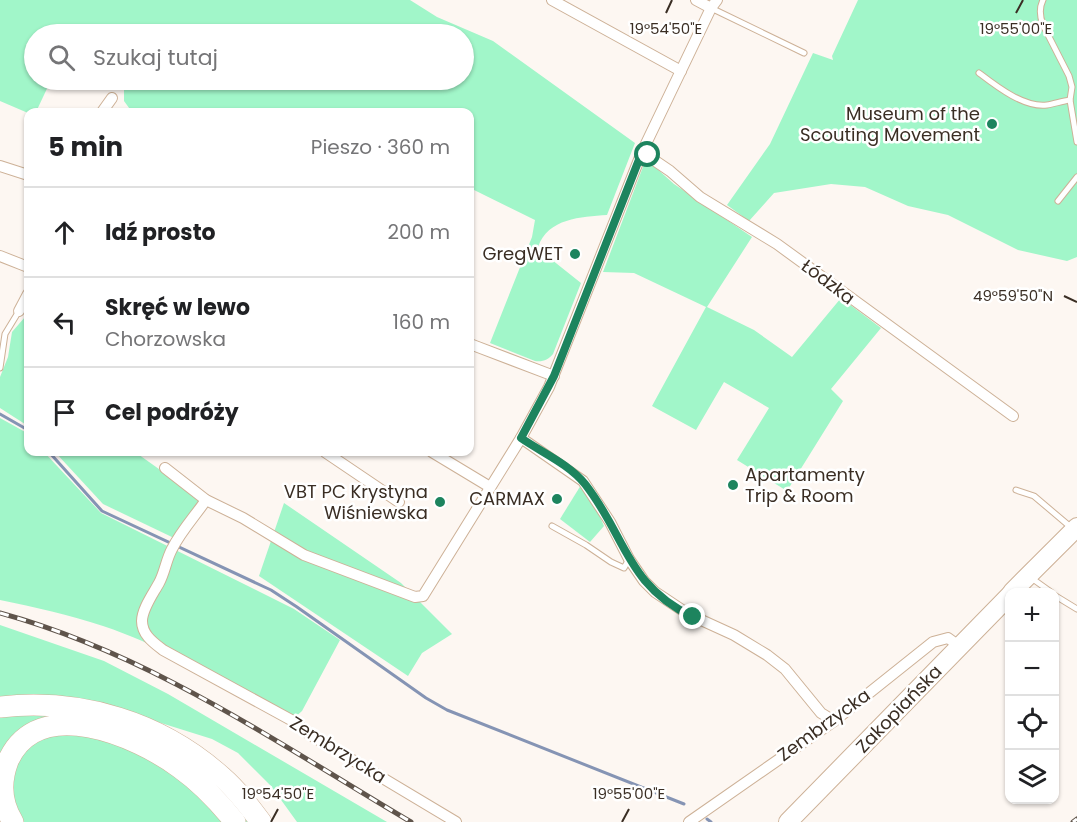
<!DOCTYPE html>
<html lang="pl">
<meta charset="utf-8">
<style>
body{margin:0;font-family:Poppins,sans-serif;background:#f2f2f2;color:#202124}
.controls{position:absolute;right:18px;bottom:18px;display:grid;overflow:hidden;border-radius:12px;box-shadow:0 2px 4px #0004}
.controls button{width:54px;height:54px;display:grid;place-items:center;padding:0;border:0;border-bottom:2px solid #e0e0e0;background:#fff;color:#202124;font:30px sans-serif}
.stop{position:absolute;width:18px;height:18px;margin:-14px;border:4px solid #1d845e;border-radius:50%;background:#fff}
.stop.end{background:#1d845e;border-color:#fff;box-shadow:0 2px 6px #0008}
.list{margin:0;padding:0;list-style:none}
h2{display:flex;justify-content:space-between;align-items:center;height:78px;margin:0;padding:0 24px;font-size:26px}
h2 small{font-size:20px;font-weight:400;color:#757577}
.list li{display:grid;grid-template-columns:39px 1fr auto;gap:18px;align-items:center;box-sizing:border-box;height:90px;padding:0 24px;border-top:2px solid #e0e0e0}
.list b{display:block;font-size:22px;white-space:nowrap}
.list p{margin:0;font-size:20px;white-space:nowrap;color:#757577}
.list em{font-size:20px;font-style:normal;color:#757577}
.icon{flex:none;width:33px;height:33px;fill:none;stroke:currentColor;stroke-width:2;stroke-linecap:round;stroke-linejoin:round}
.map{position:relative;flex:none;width:1077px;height:822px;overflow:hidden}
.search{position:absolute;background:#fff;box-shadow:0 2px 4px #0004;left:24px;top:24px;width:450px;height:66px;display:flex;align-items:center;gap:15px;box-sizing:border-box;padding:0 21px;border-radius:33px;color:#757577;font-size:22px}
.panel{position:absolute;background:#fff;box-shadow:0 2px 4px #0004;left:24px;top:108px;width:450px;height:348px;border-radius:12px}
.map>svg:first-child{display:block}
.green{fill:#a1f6c9}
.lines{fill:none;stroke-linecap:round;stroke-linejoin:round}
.stream{stroke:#8594b4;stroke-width:3}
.service-casing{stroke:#cdb197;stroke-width:7}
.minor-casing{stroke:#cdb197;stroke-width:12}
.primary-casing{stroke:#cdb197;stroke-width:20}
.motorway-casing{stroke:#cdb197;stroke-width:22}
.service{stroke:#fff;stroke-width:5}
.minor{stroke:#fff;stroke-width:10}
.primary{stroke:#fff;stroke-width:18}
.motorway{stroke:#fff;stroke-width:21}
.rail-casing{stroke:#5f544b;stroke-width:5}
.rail{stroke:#fff;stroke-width:3;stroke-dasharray:9;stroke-linecap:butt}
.route{stroke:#1d845e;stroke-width:8}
.ticks{fill:none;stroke:#3a2e24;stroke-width:2}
.poi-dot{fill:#1d845e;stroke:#fff;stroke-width:2}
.labels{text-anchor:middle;stroke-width:5;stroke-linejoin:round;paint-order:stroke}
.poi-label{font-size:18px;fill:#3a2e24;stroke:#fff;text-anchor:end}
.street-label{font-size:18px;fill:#3a2e24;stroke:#fff}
.ticks-label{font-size:15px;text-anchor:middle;fill:#3a2e24;stroke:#fff;stroke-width:5;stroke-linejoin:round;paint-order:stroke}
</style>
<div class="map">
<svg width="1077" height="822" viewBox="0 0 1077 822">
<rect width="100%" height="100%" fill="#fdf7f2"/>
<!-- green -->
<g class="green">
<path d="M0,0h410l27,17 56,24 142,102 -28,72c-26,2 -59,3 -69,32l4,5 39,31 -28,71c-5,6 -10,8 -18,7l-45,-18 42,-106 3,-17 -65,-32v-76h-338l-8,-11v-12l-10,-4 -7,2 -12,-7h369v-46h-430v46h17l-15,32 -8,1 -28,-12z"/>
<path d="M858,0h219v257l-10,4 -49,-11 -70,-35 -40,-9 -43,-19 -34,-3 -57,9 -25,28 -22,-16 43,-61 43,-91 20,7 -1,-4z"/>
<path d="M646,159l28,25 78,53 -45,70 47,23 38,27 49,-59 40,30 -50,61 12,12 -56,90 -50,-31 32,-52 -45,-26 -28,48 -44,-24 54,-99 -72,-34 -31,-1z"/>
<path d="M25,317l3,1v108l-28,-18v-31l8,-20 4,-25z"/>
<path d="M0,418l27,15 1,19h16l57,61 193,96 46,31 -38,71 -10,9c-60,-32 -125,-73 -189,-94 -34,-11 -68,-19 -103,-26z"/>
<path d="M55,452h80l66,47 -27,39 -71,-34z"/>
<path d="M581,485l11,14 12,27 -14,16 -30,-23z"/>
<path d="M284,503l117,80 51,51 -30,19 -14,23 -149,-100z"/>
<path d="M0,625l104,36 64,33 219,128h-90l-26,-36 -33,-33 -26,-14 -102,-32 -110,-7z"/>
<path d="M32,711c88,0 171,37 221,111h-11c-45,-61 -190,-164 -242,-61v-47z"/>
<path d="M54,732l59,9 59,30 54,51h-206l-12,-26 13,-44z"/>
</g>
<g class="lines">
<!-- stream -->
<g class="stream">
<path d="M0,414l28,16"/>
<path d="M49,452l53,59 169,79 26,17 129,91 21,12 237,94"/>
<path d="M707,819l4,3"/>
</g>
<defs>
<g id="service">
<path d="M1043,0c-4,8 -3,17 0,25l26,51 3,11 -2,13 7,42"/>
<path d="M711,8l93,45"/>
<path d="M979,73c17,13 45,35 68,32 7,-1 15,-4 23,-5"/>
<path d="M1058,201l19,-24"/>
<path d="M0,368l5,-34 14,-23"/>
<path d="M1016,490l18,6 39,33"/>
<path d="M552,526l34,19 25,17 13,6 5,-9"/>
<path d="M1030,577l21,15"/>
<path d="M1054,595l23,14"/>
</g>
<g id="minor">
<path d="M552,0l129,71"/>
<path d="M696,0l15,8"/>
<path d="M102,112l10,-14"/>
<path d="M642,152l28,19 30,26 77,47 236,172"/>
<path d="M0,166l28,9"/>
<path d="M0,256l28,11"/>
<path d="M19,311l9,-17"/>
<path d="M470,344l84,32"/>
<path d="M521,438l62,43 27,41 19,37 15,22 11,11 33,22 46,21 33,20 18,14 36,44 13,8"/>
<path d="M325,452l74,50"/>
<path d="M432,452l58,35"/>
<path d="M165,468l41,32 37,18 61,37 111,42 8,-1 98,-158 28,-51 93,-235 69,-144 6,-8"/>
<path d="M206,500c-11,16 -25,31 -34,49 -6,11 -7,23 -13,34 -6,11 -17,26 -17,38 0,14 12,22 21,29l130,71 16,13 147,88"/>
<path d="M689,822l145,-101 99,-79 15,-4 11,8"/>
</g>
<g id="primary">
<path d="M1012,592l65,-65"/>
<path d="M788,822l222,-227"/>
</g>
<g id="motorway">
<path d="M0,707c81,-9 161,15 222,70 15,13 27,29 39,45"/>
<path d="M13,822c-12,-19 -13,-40 -5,-61 30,-68 129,-25 172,7 21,15 39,34 55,54"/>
</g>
</defs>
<!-- service casing -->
<use href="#service" class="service-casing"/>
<!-- minor casing -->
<use href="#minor" class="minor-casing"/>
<!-- primary casing -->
<use href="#primary" class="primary-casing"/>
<!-- motorway casing -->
<use href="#motorway" class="motorway-casing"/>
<!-- service -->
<use href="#service" class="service"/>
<!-- minor -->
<use href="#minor" class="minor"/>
<!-- primary -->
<use href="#primary" class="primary"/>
<!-- motorway -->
<use href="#motorway" class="motorway"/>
<defs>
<g id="rail">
<path d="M0,613c150,41 279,131 411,209"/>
<path d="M1073,822l4,-3"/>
</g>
</defs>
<!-- rail casing -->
<use href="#rail" class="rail-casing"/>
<!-- rail -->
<use href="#rail" class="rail"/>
</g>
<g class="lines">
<!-- route -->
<path class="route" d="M648,155l-6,-3 -88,224 -33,62c20,14 48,26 64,46 41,52 41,101 108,133"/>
</g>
<!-- ticks -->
<path class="ticks" d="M666,13l6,-13M1016,13l7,-13M1064,296l13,6M271,822l7,-13M622,822l7,-13"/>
<!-- markers -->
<g class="poi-dot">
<circle cx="992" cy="124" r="6"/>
<circle cx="575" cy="254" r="6"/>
<circle cx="733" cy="485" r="6"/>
<circle cx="557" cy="499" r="6"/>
<circle cx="440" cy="502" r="6"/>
</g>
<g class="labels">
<!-- poi labels -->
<g class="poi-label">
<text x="980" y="120">Museum of the<tspan x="980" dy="21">Scouting Movement</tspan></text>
<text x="563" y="260">GregWET</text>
<text x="745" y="481" text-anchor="start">Apartamenty<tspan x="745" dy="21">Trip &amp; Room</tspan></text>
<text x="428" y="498">VBT PC Krystyna<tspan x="428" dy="21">Wiśniewska</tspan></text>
<text x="545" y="505">CARMAX</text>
</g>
<!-- street labels -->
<g class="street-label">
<text transform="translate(828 282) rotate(37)" y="6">Łódzka</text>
<text transform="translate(899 709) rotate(-46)" y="6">Zakopiańska</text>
<text transform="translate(824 725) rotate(-36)" y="6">Zembrzycka</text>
<text transform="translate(338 750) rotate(32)" y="6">Zembrzycka</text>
</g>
</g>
<g class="ticks-label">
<text x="666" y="34">19°54'50"E</text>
<text x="1016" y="34">19°55'00"E</text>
<text x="1013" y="301">49°59'50"N</text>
<text x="278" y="799">19°54'50"E</text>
<text x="629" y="799">19°55'00"E</text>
</g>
</svg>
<div class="controls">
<button>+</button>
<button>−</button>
<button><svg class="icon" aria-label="locate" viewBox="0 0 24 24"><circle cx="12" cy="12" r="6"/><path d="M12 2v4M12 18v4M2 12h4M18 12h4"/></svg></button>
<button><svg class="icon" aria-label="layers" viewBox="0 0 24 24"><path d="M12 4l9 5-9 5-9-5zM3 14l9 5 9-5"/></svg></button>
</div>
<div class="stop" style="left:648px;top:155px"></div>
<div class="stop end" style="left:693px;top:617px"></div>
<div class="search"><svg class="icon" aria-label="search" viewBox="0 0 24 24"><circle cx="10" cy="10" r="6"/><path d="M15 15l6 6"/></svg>Szukaj tutaj</div>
<section class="panel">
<h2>5 min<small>Pieszo · 360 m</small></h2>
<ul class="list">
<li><svg class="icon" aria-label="ahead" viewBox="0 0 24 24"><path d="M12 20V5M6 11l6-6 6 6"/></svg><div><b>Idź prosto</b></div><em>200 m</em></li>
<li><svg class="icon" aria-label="left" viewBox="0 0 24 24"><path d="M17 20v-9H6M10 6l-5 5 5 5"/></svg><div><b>Skręć w lewo</b><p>Chorzowska</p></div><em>160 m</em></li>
<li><svg class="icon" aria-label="arrive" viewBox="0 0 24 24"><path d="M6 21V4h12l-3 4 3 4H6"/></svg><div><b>Cel podróży</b></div></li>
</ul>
</section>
</div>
